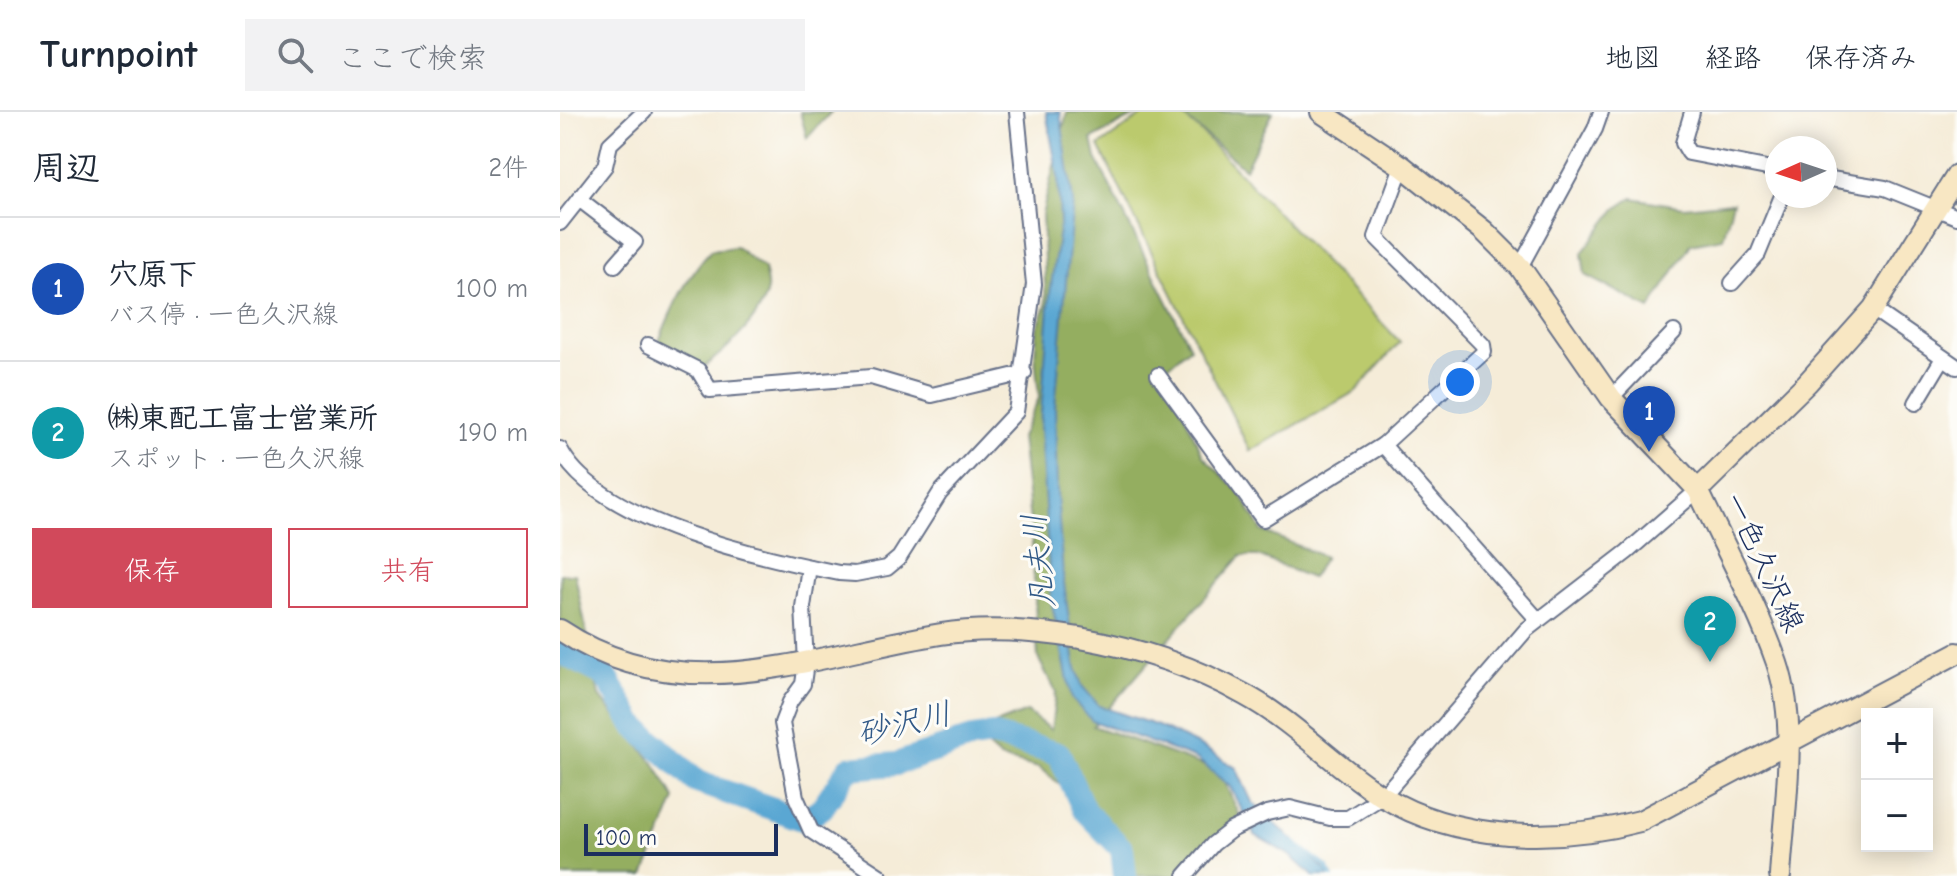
<!DOCTYPE html>
<html lang="ja">
<meta charset="utf-8">
<style>
body{margin:0;font-family:"Comic Neue","Klee One",sans-serif;background:#f2f2f3;color:#1f2937}
.controls{position:absolute;right:24px;bottom:24px;display:grid;overflow:hidden;border-radius:0px;box-shadow:0 4px 20px #0003}
.controls button{width:72px;height:72px;display:grid;place-items:center;padding:0;border:0;border-bottom:2px solid #e0e1e3;background:#fff;color:#1f2937;font:40px sans-serif}
.compass{position:absolute;left:1205px;top:24px;width:72px;height:72px;border-radius:50%;background:#fff;box-shadow:0 4px 20px #0003;rotate:267deg}
.scale{position:absolute;left:24px;bottom:20px;width:194px;box-sizing:border-box;padding-left:8px;border:4px solid #1b2f5e;border-top:0;font-size:22px;line-height:28px;white-space:nowrap;color:#1b2f5e;-webkit-text-stroke:6px #fdfcf7;paint-order:stroke}
.you{position:absolute;left:900px;top:270px;width:28px;height:28px;margin:-20px;border:6px solid #fff;border-radius:50%;background:#1a73e8;box-shadow:0 0 0 12px #1a73e833}
.badge{display:grid;place-items:center;width:52px;height:52px;border-radius:50%;background:#d1495b;color:#fff;font-size:26px;font-weight:700}
.pin{position:absolute;translate:-50% -66px;filter:drop-shadow(0 2px 4px #0008)}
.pin::after{content:'';position:absolute;top:42px;width:28px;height:24px;background:inherit;clip-path:polygon(0 0,100% 0,50% 100%)}
.list{margin:0;padding:0;list-style:none}
h2{display:flex;justify-content:space-between;align-items:center;height:104px;margin:0;padding:0 32px;font-size:34px}
h2 small{font-size:26px;font-weight:400;color:#747a83}
.list li{display:grid;grid-template-columns:52px 1fr auto;gap:24px;align-items:center;box-sizing:border-box;height:144px;padding:0 32px;border-top:2px solid #e0e1e3}
.list b{display:block;font-size:30px;white-space:nowrap}
.list p{margin:0;font-size:26px;white-space:nowrap;color:#747a83}
.list em{font-size:26px;font-style:normal;color:#747a83}
.actions{display:flex;gap:16px;padding:24px 32px}
.actions a{flex:1;padding:18px 0;border:2px solid #d1495b;border-radius:0px;text-align:center;font-size:28px;color:#d1495b}
.actions .main{background:#d1495b;color:#fff}
.icon{flex:none;width:44px;height:44px;fill:none;stroke:currentColor;stroke-width:2;stroke-linecap:round;stroke-linejoin:round}
.map{position:relative;flex:none;width:1397px;height:764px;overflow:hidden}
header{display:flex;align-items:center;gap:48px;box-sizing:border-box;height:112px;padding:0 40px;background:#fff;border-bottom:2px solid #e0e1e3}
header strong{font-size:38px}
nav{display:flex;gap:44px;margin-inline-start:auto;font-size:28px}
.search{width:560px;height:72px;background:#f2f2f3;display:flex;align-items:center;gap:20px;box-sizing:border-box;padding:0 28px;border-radius:0px;color:#747a83;font-size:30px}
main{display:flex}
aside{flex:1;background:#fff}
.map>svg:first-child{display:block}
.green{fill:#bbca6d;stroke:#6b7c66;stroke-width:2}
.forest{fill:#94ae60;stroke:#586e5f;stroke-width:2}
.water{fill:#5aa7d3;stroke:#3a6b98;stroke-width:2}
.lines{fill:none;stroke-linecap:round;stroke-linejoin:round}
.stream{stroke:#5aa7d3;stroke-width:4}
.river{stroke:#5aa7d3;stroke-width:24}
.street-casing{stroke:#677189;stroke-width:18}
.secondary-casing{stroke:#677189;stroke-width:24}
.street{stroke:#fff;stroke-width:14}
.secondary{stroke:#f8e7c3;stroke-width:20}
.labels{text-anchor:middle;stroke-width:6;stroke-linejoin:round;paint-order:stroke}
.street-label{font-size:30px;fill:#1b2f5e;stroke:#fdfcf7}
.water-label{font-size:32px;font-style:italic;fill:#315987;stroke:#fdfcf7}
</style>
<header>
<strong>Turnpoint</strong>
<div class="search"><svg class="icon" aria-label="search" viewBox="0 0 24 24"><circle cx="10" cy="10" r="6"/><path d="M15 15l6 6"/></svg>ここで検索</div>
<nav><a>地図</a><a>経路</a><a>保存済み</a></nav>
</header>
<main>
<aside>
<h2>周辺<small>2件</small></h2>
<ul class="list">
<li><span class="badge" style="background:#1a4fb4">1</span><div><b>穴原下</b><p>バス停 · 一色久沢線</p></div><em>100 m</em></li>
<li><span class="badge" style="background:#0f9aa8">2</span><div><b>㈱東配工富士営業所</b><p>スポット · 一色久沢線</p></div><em>190 m</em></li>
</ul>
<div class="actions"><a class="main">保存</a><a>共有</a></div>
</aside>
<div class="map">
<svg width="1397" height="764" viewBox="0 0 1397 764">
<rect width="100%" height="100%" fill="#fdfcf7"/>
<filter id="ink" filterUnits="userSpaceOnUse"><feTurbulence type="fractalNoise" baseFrequency=".0125" numOctaves="2"/><feDisplacementMap in="SourceGraphic" scale="16" xChannelSelector="R" yChannelSelector="G"/><feConvolveMatrix kernelMatrix="1 2 1 2 8 2 1 2 1" color-interpolation-filters="sRGB"/></filter>
<filter id="wash" filterUnits="userSpaceOnUse"><feTurbulence type="fractalNoise" baseFrequency=".006" numOctaves="4" result="noise"/><feDisplacementMap in="SourceGraphic" scale="32" xChannelSelector="R" yChannelSelector="G"/><feGaussianBlur stdDeviation="1.8" result="paint"/><feColorMatrix in="noise" values="0 0 0 0 0 0 0 0 0 0 0 0 0 0 0 0 0 1.4 0 .05"/><feComposite in="paint" operator="in"/></filter>
<g filter="url(#wash)">
<rect width="100%" height="100%" fill="#f5ecd8"/>
<!-- green -->
<path class="green" d="M587,0h35l218,230 -44,49 -106,60 -151,-305z"/>
<!-- forest -->
<g class="forest">
<path d="M240,0h31l-24,26z"/>
<path d="M507,0h75l-50,27 4,19 94,189 -23,20 4,18 32,71 37,37 22,38 63,26 -14,21 -53,-22h-17l-148,170 126,45 21,45 -58,60h-51l1,-13 -51,-63 -42,-32 -39,-10 -28,-25 55,-21 24,18 5,-38 -18,-34 -6,-116 -11,-105 18,-39 -4,-42 2,-28 9,-22 -4,-91z"/>
<path d="M618,0h95l-28,57z"/>
<path d="M1072,86l52,9 49,-5 -10,36 -32,6 -41,65 -65,-34 -3,-22 34,-44z"/>
<path d="M176,135l28,22c1,6 4,15 3,20 -4,29 -44,64 -66,80l-43,-25c12,-33 29,-68 53,-94z"/>
<path d="M0,462h15l24,122 55,67 21,36 -31,77h-84z"/>
</g>
<!-- water -->
<path class="water" d="M486,0h14l13,89 -18,207 2,86 6,82 12,89 7,21 17,20 59,20 44,21 34,21 16,34 80,74h-19l-24,-21 -34,-20 -25,-48 -33,-28 -105,-38 -20,-22 -21,-100 -11,-171 10,-135 10,-70 -2,-47z"/>
<g class="lines">
<!-- stream -->
<path class="stream" d="M720,720l47,35 5,9"/>
<!-- river -->
<path class="river" d="M0,540l45,23 29,50 63,57 108,38 17,-12 27,-40 47,-4 76,-26 20,-3 67,19 25,56 38,39 3,27"/>
</g>
</g>
<g filter="url(#ink)">
<g class="lines">
<defs>
<g id="street">
<path d="M1132,0l-9,31 6,10 88,17"/>
<path d="M842,54l-26,71 107,108 1,7 -101,93 155,175"/>
<path d="M1265,66l60,10 72,29"/>
<path d="M19,87l56,43 -20,23"/>
<path d="M0,111l45,-57 5,-22 34,-32"/>
<path d="M960,155l75,-138 6,-17"/>
<path d="M1172,171l26,-29 24,-58"/>
<path d="M1313,197l84,58"/>
<path d="M88,233l50,25 12,20 161,-13 61,18 92,-22"/>
<path d="M598,263l105,144 120,-74"/>
<path d="M1051,286l63,-66"/>
<path d="M1356,291l27,-45"/>
<path d="M0,337c37,73 203,109 279,124l16,1 32,-6 12,-10 41,-65 76,-81 18,-128 -17,-172"/>
<path d="M249,455l-6,40 3,56 -3,21 -13,18 -8,21 14,74 15,34 69,45"/>
<path d="M625,764l28,-32 18,-14 36,-17 23,-5 40,10h18l35,-22 143,-166 101,-78 71,-62"/>
</g>
<g id="secondary">
<path d="M761,0l81,54 82,65 36,36 91,131 87,92"/>
<path d="M0,518c124,83 251,25 381,4 44,-7 96,-3 139,4 56,10 115,29 165,57 50,27 89,71 137,101 75,46 175,47 258,25l317,-168"/>
<path d="M1220,764c4,-68 19,-148 -3,-213 -19,-55 -54,-119 -79,-173l109,-107 66,-74 84,-134"/>
</g>
</defs>
<!-- street casing -->
<use href="#street" class="street-casing"/>
<!-- secondary casing -->
<use href="#secondary" class="secondary-casing"/>
<!-- street -->
<use href="#street" class="street"/>
<!-- secondary -->
<use href="#secondary" class="secondary"/>
</g>
</g>
<g class="labels">
<!-- street labels -->
<g class="street-label">
<text transform="translate(1204 450) rotate(65)" y="10">一色久沢線</text>
</g>
<!-- water labels -->
<g class="water-label">
<text transform="translate(478 449) rotate(-96)" y="11">凡夫川</text>
<text transform="translate(344 611) rotate(-13)" y="11">砂沢川</text>
</g>
</g>
</svg>
<div class="controls">
<button>+</button>
<button>−</button>
</div>
<svg class="compass" viewBox="-18 -18 36 36"><path d="M0-13l5 13h-10z" fill="#e53935"/><path d="M0 13l5-13h-10z" fill="#747a83"/></svg>
<div class="scale">100 m</div>
<div class="you"></div>
<div class="pin badge" style="left:1089px;top:340px;background:#1a4fb4">1</div>
<div class="pin badge" style="left:1150px;top:550px;background:#0f9aa8">2</div>
</div>
</main>
